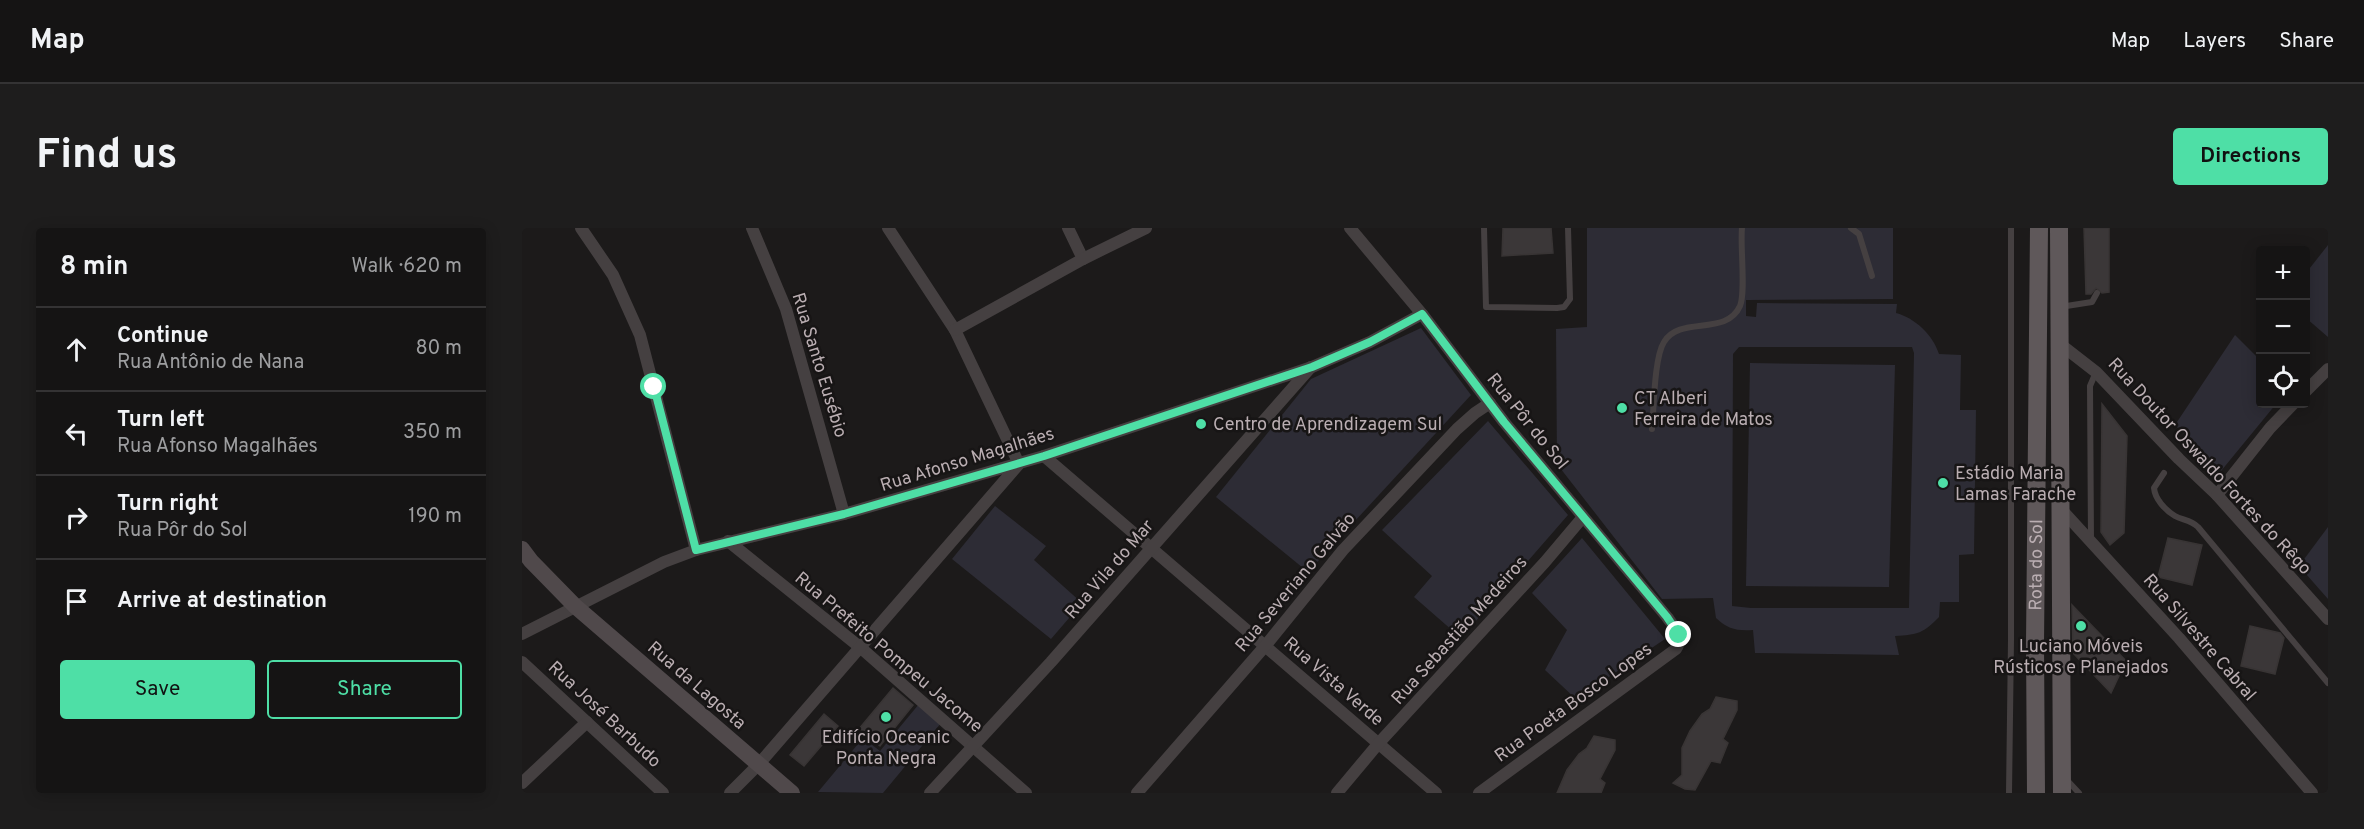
<!DOCTYPE html>
<meta charset="utf-8">
<style>
body{margin:0;font-family:Overpass,sans-serif;background:#1e1d1d;color:#f1f3f6}
.controls{position:absolute;right:18px;top:18px;display:grid;overflow:hidden;border-radius:6px;box-shadow:0 3px 15px #0003}
.controls button{width:54px;height:54px;display:grid;place-items:center;padding:0;border:0;border-bottom:2px solid #343334;background:#151414;color:#f1f3f6;font:30px sans-serif}
.stop{position:absolute;width:18px;height:18px;margin:-14px;border:4px solid #4edfa6;border-radius:50%;background:#fff}
.stop.end{background:#4edfa6;border-color:#fff;box-shadow:0 2px 6px #0008}
.list{margin:0;padding:0;list-style:none}
h2{display:flex;justify-content:space-between;align-items:center;height:78px;margin:0;padding:0 24px;font-size:26px}
h2 small{font-size:20px;font-weight:400;color:#9d9ea0}
.list li{display:grid;grid-template-columns:39px 1fr auto;gap:18px;align-items:center;box-sizing:border-box;height:84px;padding:0 24px;border-top:2px solid #343334}
.list b{display:block;font-size:22px;white-space:nowrap}
.list p{margin:0;font-size:20px;white-space:nowrap;color:#9d9ea0}
.list em{font-size:20px;font-style:normal;color:#9d9ea0}
.actions{display:flex;gap:12px;padding:18px 24px}
.actions a{flex:1;padding:14px 0;border:2px solid #4edfa6;border-radius:6px;text-align:center;font-size:21px;color:#4edfa6}
.actions .main{background:#4edfa6;color:#111}
.icon{flex:none;width:33px;height:33px;fill:none;stroke:currentColor;stroke-width:2;stroke-linecap:round;stroke-linejoin:round}
.map{position:relative;flex:none;width:1806px;height:565px;overflow:hidden;border-radius:6px}
header{display:flex;align-items:center;gap:36px;box-sizing:border-box;height:84px;padding:0 30px;background:#151414;border-bottom:2px solid #343334}
header strong{font-size:28px}
nav{display:flex;gap:33px;margin-inline-start:auto;font-size:21px}
.intro{display:flex;align-items:center;justify-content:space-between;box-sizing:border-box;height:144px;padding:0 36px}
h1{margin:0;font-size:42px}
.button{padding:15px 27px;border-radius:6px;background:#4edfa6;color:#111;font-size:21px;font-weight:700}
main{display:flex;gap:36px;padding:0 36px}
aside{flex:1;background:#151414;border-radius:6px;box-shadow:0 3px 15px #0003}
.map>svg:first-child{display:block}
.green{fill:#2d2c35;fill-rule:evenodd}
.building{fill:#3b3738;stroke:#383434;stroke-width:1.5}
.lines{fill:none;stroke-linecap:round;stroke-linejoin:round}
.lane{stroke:#454041;stroke-width:6}
.street{stroke:#454041;stroke-width:12}
.secondary{stroke:#50494b;stroke-width:16}
.primary{stroke:#5f585a;stroke-width:18}
.route{stroke:#4edfa6;stroke-width:8}
.poi-dot{fill:#4edfa6;stroke:#171515;stroke-width:2}
.labels{text-anchor:middle;stroke-width:5;stroke-linejoin:round;paint-order:stroke}
.street-label{font-size:18px;fill:#baaeb2;stroke:#171515}
.poi-label{font-size:18px;fill:#baaeb2;stroke:#171515;text-anchor:start}
</style>
<header>
<strong>Map</strong>
<nav><a>Map</a><a>Layers</a><a>Share</a></nav>
</header>
<div class="intro"><h1>Find us</h1><a class="button">Directions</a></div>
<main>
<aside>
<h2>8 min<small>Walk · 620 m</small></h2>
<ul class="list">
<li><svg class="icon" aria-label="ahead" viewBox="0 0 24 24"><path d="M12 20V5M6 11l6-6 6 6"/></svg><div><b>Continue</b><p>Rua Antônio de Nana</p></div><em>80 m</em></li>
<li><svg class="icon" aria-label="left" viewBox="0 0 24 24"><path d="M17 20v-9H6M10 6l-5 5 5 5"/></svg><div><b>Turn left</b><p>Rua Afonso Magalhães</p></div><em>350 m</em></li>
<li><svg class="icon" aria-label="right" viewBox="0 0 24 24"><path d="M7 20v-9h11M14 6l5 5-5 5"/></svg><div><b>Turn right</b><p>Rua Pôr do Sol</p></div><em>190 m</em></li>
<li><svg class="icon" aria-label="arrive" viewBox="0 0 24 24"><path d="M6 21V4h12l-3 4 3 4H6"/></svg><div><b>Arrive at destination</b></div></li>
</ul>
<div class="actions"><a class="main">Save</a><a>Share</a></div>
</aside>
<div class="map">
<svg width="1806" height="565" viewBox="0 0 1806 565">
<rect width="100%" height="100%" fill="#1c1a1a"/>
<!-- green -->
<g class="green">
<path d="M1065,0h306v71l-147,1v16l10,1 1,-14 140,1 -1,9c19,5 37,22 43,41l22,1 -1,55h16l-2,144 -15,1v47h-19l-1,15c-15,16 -22,18 -44,19l4,19 -144,-2 -2,-23c-17,1 -25,-1 -37,-12l-3,-20 -51,1 -105,-135 -1,-135 31,-2zM1217,119h173l2,6 -5,255h-158l-19,-2 1,-252z"/>
<path d="M1806,17v92l-22,-19v-45z"/>
<path d="M899,100l50,67 -163,177 -92,-75 95,-118z"/>
<path d="M1713,107l25,25v44h16l-55,67 -46,-46z"/>
<path d="M1228,135l145,2 -6,222 -143,-1z"/>
<path d="M966,193l80,94 -107,123 -47,-41 18,-21 -50,-46z"/>
<path d="M473,278l51,40 -12,14 48,43 -31,36 -99,-80z"/>
<path d="M1806,299v72l-29,-33z"/>
<path d="M1060,310l83,101 -89,60 -31,-29 22,-40 -35,-37z"/>
<path d="M397,476l22,19 -58,70 -65,-1 45,-54 17,13z"/>
</g>
<!-- building -->
<g class="building">
<path d="M981,0h48l2,25 -51,3z"/>
<path d="M1562,0h25v64l-7,1 -6,-5 -5,6h-5z"/>
<path d="M1580,176l25,32 -3,97 -14,12 -9,-13z"/>
<path d="M1646,310l34,7 -10,40 -34,-8z"/>
<path d="M1550,377l54,56 -15,32 -38,-40z"/>
<path d="M1728,398l30,7 4,5 -9,36 -34,-8z"/>
<path d="M371,460l20,17 -33,41 -21,-17z"/>
<path d="M1194,469l21,4v9l-14,29 5,4 -8,20 -9,-2 -16,29 -10,-1 -12,-6 9,-8v-27l8,-17 12,-17 8,-5z"/>
<path d="M302,486l14,12 -34,40 -14,-11z"/>
<path d="M1072,508l21,4v10l-15,29 5,4 -4,10h-44l10,-23 12,-16 8,-6z"/>
</g>
<g class="lines">
<!-- lane -->
<g class="lane">
<path d="M962,0l2,79 71,1 7,-1 6,-8 -2,-71"/>
<path d="M1329,0l8,6 13,42"/>
<path d="M1538,79l32,-5 5,-9"/>
<path d="M1130,201c2,-21 2,-71 12,-87 16,-27 62,-5 76,-36 6,-14 0,-60 2,-78"/>
<path d="M1642,245l-10,15c1,11 11,22 21,28 7,4 16,4 23,11l130,156"/>
<path d="M1569,313l-1,-155 6,-14"/>
<path d="M1543,550l14,15"/>
<path d="M1487,565l2,-153v-412"/>
</g>
<!-- street -->
<g class="street">
<path d="M59,0l32,47 27,60 56,215"/>
<path d="M230,0l34,81 58,205"/>
<path d="M366,0l67,102 64,134"/>
<path d="M546,0l15,31"/>
<path d="M828,0l72,86 82,108 163,195c7,10 17,20 9,32l-197,144"/>
<path d="M433,102l128,-71 63,-31"/>
<path d="M1538,116l36,28 83,87 38,36 111,124"/>
<path d="M1784,163l22,-22"/>
<path d="M522,228l392,337"/>
<path d="M1695,267l53,-67 23,-24"/>
<path d="M1538,280l119,130 133,155"/>
<path d="M206,313l133,107 165,145"/>
<path d="M0,406l142,-72 32,-12 148,-36 200,-58 268,-89 58,-25 52,-28"/>
<path d="M0,434l141,131"/>
<path d="M0,555l65,-61"/>
<path d="M208,565l29,-29 259,-299"/>
<path d="M408,565l121,-131 260,-295"/>
<path d="M615,565l129,-148 77,-95 114,-121 18,-16 15,-10"/>
<path d="M815,565l41,-49 167,-182 38,-45"/>
</g>
<!-- secondary -->
<path class="secondary" d="M0,321l9,12 44,45 217,187"/>
<!-- primary -->
<g class="primary">
<path d="M1537,0l3,565"/>
<path id="s1" d="M1514,565l-1,-149 4,-416"/>
</g>
</g>
<g class="lines">
<!-- route -->
<path class="route" d="M132,159l42,163 148,-36 200,-58 268,-89 58,-25 52,-28 82,108 163,195 12,18"/>
</g>
<!-- markers -->
<g class="poi-dot">
<circle cx="1100" cy="180" r="6"/>
<circle cx="679" cy="196" r="6"/>
<circle cx="1421" cy="255" r="6"/>
<circle cx="1559" cy="398" r="6"/>
<circle cx="364" cy="489" r="6"/>
</g>
<g class="labels">
<!-- street labels -->
<g class="street-label">
<text transform="translate(298 137) rotate(73)" y="6">Rua Santo Eusébio</text>
<text transform="translate(1006 193) rotate(51)" y="6">Rua Pôr do Sol</text>
<text transform="translate(445 231) rotate(-17)" y="6">Rua Afonso Magalhães</text>
<text transform="translate(1688 238) rotate(47)" y="6">Rua Doutor Oswaldo Fortes do Rêgo</text>
<text dy="6" stroke="none"><textPath href="#s1" startOffset="228">Rota do Sol</textPath></text>
<text transform="translate(587 341) rotate(-49)" y="6">Rua Vila do Mar</text>
<text transform="translate(773 354) rotate(-50)" y="6">Rua Severiano Galvão</text>
<text transform="translate(937 402) rotate(-48)" y="6">Rua Sebastião Medeiros</text>
<text transform="translate(1678 409) rotate(49)" y="6">Rua Silvestre Cabral</text>
<text transform="translate(367 424) rotate(40)" y="6">Rua Prefeito Pompeu Jacome</text>
<text transform="translate(812 453) rotate(41)" y="6">Rua Vista Verde</text>
<text transform="translate(175 457) rotate(41)" y="6">Rua da Lagosta</text>
<text transform="translate(1051 474) rotate(-36)" y="6">Rua Poeta Bosco Lopes</text>
<text transform="translate(83 486) rotate(43)" y="6">Rua José Barbudo</text>
</g>
<!-- poi labels -->
<g class="poi-label">
<text x="1112" y="176">CT Alberi<tspan x="1112" dy="21">Ferreira de Matos</tspan></text>
<text x="691" y="202">Centro de Aprendizagem Sul</text>
<text x="1433" y="251">Estádio Maria<tspan x="1433" dy="21">Lamas Farache</tspan></text>
<text x="1559" y="424" text-anchor="middle">Luciano Móveis<tspan x="1559" dy="21">Rústicos e Planejados</tspan></text>
<text x="364" y="515" text-anchor="middle">Edifício Oceanic<tspan x="364" dy="21">Ponta Negra</tspan></text>
</g>
</g>
</svg>
<div class="controls">
<button>+</button>
<button>−</button>
<button><svg class="icon" aria-label="locate" viewBox="0 0 24 24"><circle cx="12" cy="12" r="6"/><path d="M12 2v4M12 18v4M2 12h4M18 12h4"/></svg></button>
</div>
<div class="stop" style="left:132px;top:159px"></div>
<div class="stop end" style="left:1157px;top:407px"></div>
</div>
</main>
